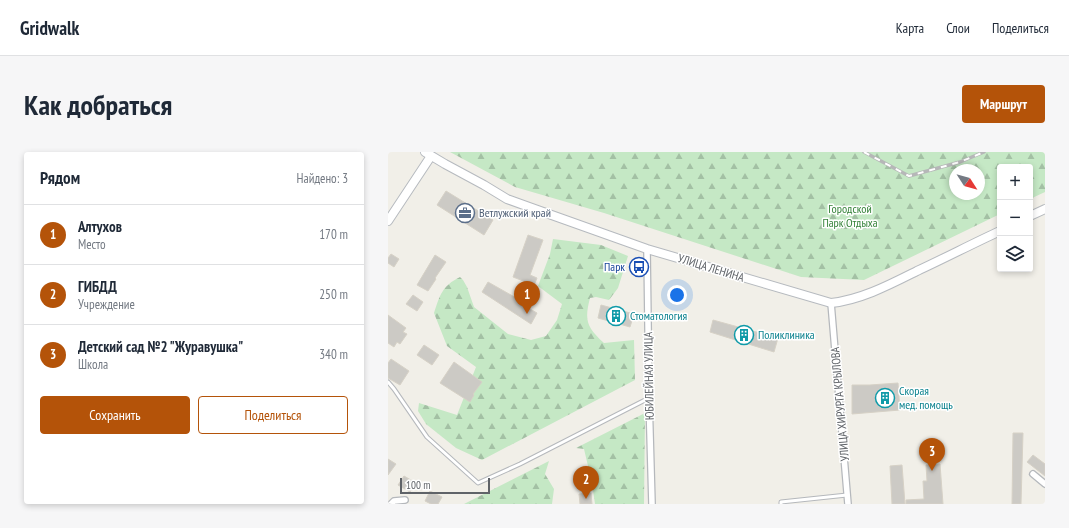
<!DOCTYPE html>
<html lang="ru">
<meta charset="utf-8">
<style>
body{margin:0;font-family:"PT Sans Narrow",sans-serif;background:#f6f6f7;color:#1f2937}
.controls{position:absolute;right:12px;top:12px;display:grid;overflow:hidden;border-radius:4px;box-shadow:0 2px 6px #0003}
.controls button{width:36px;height:36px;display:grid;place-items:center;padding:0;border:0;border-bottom:1px solid #e0e1e3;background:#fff;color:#1f2937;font:20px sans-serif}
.compass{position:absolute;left:561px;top:12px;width:36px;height:36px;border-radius:50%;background:#fff;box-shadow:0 2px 6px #0003;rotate:126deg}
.scale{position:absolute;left:12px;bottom:10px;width:90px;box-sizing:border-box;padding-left:4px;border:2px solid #5f6368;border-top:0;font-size:11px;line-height:14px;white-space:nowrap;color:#5f6368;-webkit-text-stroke:3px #fff;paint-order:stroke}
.you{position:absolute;left:289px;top:143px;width:14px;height:14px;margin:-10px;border:3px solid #fff;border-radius:50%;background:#1a73e8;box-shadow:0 0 0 6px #1a73e833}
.badge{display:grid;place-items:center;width:26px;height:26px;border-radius:50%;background:#b45309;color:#fff;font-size:13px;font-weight:700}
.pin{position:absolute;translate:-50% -33px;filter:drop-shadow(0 1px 2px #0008)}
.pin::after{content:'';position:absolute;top:21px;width:14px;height:12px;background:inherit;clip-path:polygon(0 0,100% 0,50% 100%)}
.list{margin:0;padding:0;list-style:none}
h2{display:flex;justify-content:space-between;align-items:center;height:52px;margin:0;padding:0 16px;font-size:17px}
h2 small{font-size:13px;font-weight:400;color:#747a83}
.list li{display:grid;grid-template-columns:26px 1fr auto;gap:12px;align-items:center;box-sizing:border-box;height:60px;padding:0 16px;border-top:1px solid #e0e1e3}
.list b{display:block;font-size:15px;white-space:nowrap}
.list p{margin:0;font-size:13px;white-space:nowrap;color:#747a83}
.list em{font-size:13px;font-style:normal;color:#747a83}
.actions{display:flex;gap:8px;padding:12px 16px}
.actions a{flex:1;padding:9px 0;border:1px solid #b45309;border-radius:4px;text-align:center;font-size:14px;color:#b45309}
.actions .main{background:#b45309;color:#fff}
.icon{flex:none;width:22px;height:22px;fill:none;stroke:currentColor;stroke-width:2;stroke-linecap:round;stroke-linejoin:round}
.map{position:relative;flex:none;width:657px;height:352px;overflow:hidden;border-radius:4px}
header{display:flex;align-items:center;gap:24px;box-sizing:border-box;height:56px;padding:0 20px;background:#fff;border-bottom:1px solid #e0e1e3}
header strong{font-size:19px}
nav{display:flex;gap:22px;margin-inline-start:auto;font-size:14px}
.intro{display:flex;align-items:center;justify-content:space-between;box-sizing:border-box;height:96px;padding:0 24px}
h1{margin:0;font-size:28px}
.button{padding:10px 18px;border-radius:4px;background:#b45309;color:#fff;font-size:14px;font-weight:700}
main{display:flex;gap:24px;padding:0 24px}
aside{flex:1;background:#fff;border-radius:4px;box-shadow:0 2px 6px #0003}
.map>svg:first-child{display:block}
.forest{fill:url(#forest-firs);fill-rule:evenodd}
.building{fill:#cccac5;stroke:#d6d1c6}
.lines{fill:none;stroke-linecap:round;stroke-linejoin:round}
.lane-casing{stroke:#b5b8bc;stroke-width:5}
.street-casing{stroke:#b5b8bc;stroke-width:8}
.secondary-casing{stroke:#b6babf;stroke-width:10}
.lane{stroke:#fff;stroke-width:3}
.street{stroke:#fff;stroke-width:5.5}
.secondary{stroke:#fff;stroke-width:8}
.rail-casing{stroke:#b6b7b8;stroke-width:3.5}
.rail{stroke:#fff;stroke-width:2;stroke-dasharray:6;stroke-linecap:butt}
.labels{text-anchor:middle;stroke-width:3;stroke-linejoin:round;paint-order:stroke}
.park-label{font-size:12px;fill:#348238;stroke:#fff}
.service-label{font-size:12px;fill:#4e5e75;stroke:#fff;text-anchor:start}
.transit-label{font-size:12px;fill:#164399;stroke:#fff;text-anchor:end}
.street-label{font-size:12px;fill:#5f6368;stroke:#fff}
.culture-label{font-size:12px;fill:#0d838f;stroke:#fff;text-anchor:start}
</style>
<header>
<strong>Gridwalk</strong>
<nav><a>Карта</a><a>Слои</a><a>Поделиться</a></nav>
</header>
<div class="intro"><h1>Как добраться</h1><a class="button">Маршрут</a></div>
<main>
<aside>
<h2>Рядом<small>Найдено: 3</small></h2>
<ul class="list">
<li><span class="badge">1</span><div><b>Алтухов</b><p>Место</p></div><em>170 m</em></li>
<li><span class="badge">2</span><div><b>ГИБДД</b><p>Учреждение</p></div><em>250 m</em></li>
<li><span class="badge">3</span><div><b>Детский сад №2 &quot;Журавушка&quot;</b><p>Школа</p></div><em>340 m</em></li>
</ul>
<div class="actions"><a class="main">Сохранить</a><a>Поделиться</a></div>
</aside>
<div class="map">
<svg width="657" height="352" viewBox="0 0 657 352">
<defs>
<pattern id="forest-firs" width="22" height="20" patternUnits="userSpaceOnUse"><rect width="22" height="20" fill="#c5e8c5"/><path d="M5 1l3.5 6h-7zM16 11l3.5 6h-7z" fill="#a3c0a4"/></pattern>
</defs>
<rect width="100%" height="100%" fill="#f1efe8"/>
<!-- forest -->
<g class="forest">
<path d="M62,0h595v40l-15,7v-32h-30v47l-136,66 -63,-3 -197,-64 -89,-26zM567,18h24v24h-24z"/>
<path d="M165,87l48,6 27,11 -10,32 -9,12 -13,-3 -6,1c-6,23 -3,29 14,45l30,-3 1,40 -153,80 -26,-12 -30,-24 -8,-13 1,-8 38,12 19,-48 -29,-21 -13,-33c6,-18 8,-27 26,-36l3,3 4,7 7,20 34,27 23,6 15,-4 11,-16 5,-16 -24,-18 12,-32z"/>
<path d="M257,261l-1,91h-49l-3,-21 -8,-34 -8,-1z"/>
<path d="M161,309l-4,13 9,15 -2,15h-88z"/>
</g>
<!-- building -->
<g class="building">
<path d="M58,39l47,29 -9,15 -47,-30z"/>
<path d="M140,83l15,5 -13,35 7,3 -6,15 -9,-3 4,-8 -13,-5z"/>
<path d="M3,102l8,5 -5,8 -6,-4v-5z"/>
<path d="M47,103l11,7 -11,16 1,1 -8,12 -11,-6z"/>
<path d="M100,130l30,17 -2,2 21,12 -6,11 -49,-32z"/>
<path d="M25,143l10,7 -6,9 -11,-7z"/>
<path d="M213,153l33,9 -4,13 -32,-9z"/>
<path d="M0,163l18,13 -3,4 4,2 -7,10 -3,-2 -3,5 -6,-4z"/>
<path d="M325,168l65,18 -4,14 -64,-20z"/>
<path d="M36,193l15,10 -7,10 -15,-10z"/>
<path d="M3,207l18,12 -9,14 -12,-7v-15z"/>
<path d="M66,210l28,20 -9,12 1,1 -4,7 -30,-19z"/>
<path d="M510,231l2,27 -48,4v-29h18z"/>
<path d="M625,281h10l-2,71h-9z"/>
<path d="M645,303l12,9v12l-18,-14z"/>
<path d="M0,307l8,5 -8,11z"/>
<path d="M552,312l3,40h-37v-4l18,-1 -1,-18h4l-1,-16z"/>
<path d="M514,313l3,39h-13l-2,-38z"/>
<path d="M16,324l12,7 -6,9 -12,-7z"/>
<path d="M42,339l12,6 -4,7h-7l-6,-3z"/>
<path d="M203,341l1,11h-12l-1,-10z"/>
</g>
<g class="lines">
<defs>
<g id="lane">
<path d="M0,230l6,7 33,48 51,46 42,-19 129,-66"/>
<path d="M393,352v-2l66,-7"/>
</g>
<g id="street">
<path d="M259,97l2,149 3,106"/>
<path d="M443,151l17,201"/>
<path d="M645,322l12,10"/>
<path d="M3,352l3,-3 11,-1"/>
</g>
<g id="secondary">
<path d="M37,0l20,12 39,21 23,14 25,9 115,41 184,54c30,-3 60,-19 86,-32 28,-13 55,-27 83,-40"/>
<path d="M642,64l15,-7"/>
<path d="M0,69l43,-65"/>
</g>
</defs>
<!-- lane casing -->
<use href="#lane" class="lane-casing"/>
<!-- street casing -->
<use href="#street" class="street-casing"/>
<!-- secondary casing -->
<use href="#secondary" class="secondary-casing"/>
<!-- lane -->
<use href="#lane" class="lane"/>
<!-- street -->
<use href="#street" class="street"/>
<!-- secondary -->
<use href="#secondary" class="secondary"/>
<defs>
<path id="rail" d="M476,0l45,24 51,-14 24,-10"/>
</defs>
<!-- rail casing -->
<use href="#rail" class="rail-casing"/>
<!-- rail -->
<use href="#rail" class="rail"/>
</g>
<!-- icons -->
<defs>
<symbol id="office-ring" viewBox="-11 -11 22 22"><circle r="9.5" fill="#fff" stroke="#5c6f8a" stroke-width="1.5"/><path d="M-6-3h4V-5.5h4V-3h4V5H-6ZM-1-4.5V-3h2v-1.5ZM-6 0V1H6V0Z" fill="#5c6f8a"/></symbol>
<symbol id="bus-ring" viewBox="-11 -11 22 22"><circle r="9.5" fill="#fff" stroke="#1a4fb4" stroke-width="1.5"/><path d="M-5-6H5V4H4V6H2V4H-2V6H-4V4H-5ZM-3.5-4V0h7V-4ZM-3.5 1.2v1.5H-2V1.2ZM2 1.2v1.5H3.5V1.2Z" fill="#1a4fb4"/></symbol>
<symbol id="building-ring" viewBox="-11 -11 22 22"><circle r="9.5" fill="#fff" stroke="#0f9aa8" stroke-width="1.5"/><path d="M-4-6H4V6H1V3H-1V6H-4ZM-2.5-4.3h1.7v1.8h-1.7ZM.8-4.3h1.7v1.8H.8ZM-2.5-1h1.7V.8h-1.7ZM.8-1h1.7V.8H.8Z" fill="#0f9aa8"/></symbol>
</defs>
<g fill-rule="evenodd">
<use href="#office-ring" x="66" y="50" width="22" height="22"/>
<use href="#bus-ring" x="240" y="104" width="22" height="22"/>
<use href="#building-ring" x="217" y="153" width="22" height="22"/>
<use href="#building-ring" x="345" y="172" width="22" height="22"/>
<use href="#building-ring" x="486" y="235" width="22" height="22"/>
</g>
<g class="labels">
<!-- park labels -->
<g class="park-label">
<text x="462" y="61">Городской<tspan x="462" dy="14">Парк Отдыха</tspan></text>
</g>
<!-- service labels -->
<g class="service-label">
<text x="91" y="65">Ветлужский край</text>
</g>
<!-- transit labels -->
<g class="transit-label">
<text x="237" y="119">Парк</text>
</g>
<!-- street labels -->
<g class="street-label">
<text transform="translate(323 116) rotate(17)" y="4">УЛИЦА ЛЕНИНА</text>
<text transform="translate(261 224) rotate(-91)" y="4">ЮБИЛЕЙНАЯ УЛИЦА</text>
<text transform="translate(452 252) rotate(-95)" y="4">УЛИЦА ХИРУРГА КРЫЛОВА</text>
</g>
<!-- culture labels -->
<g class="culture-label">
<text x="242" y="168">Стоматология</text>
<text x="370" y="187">Поликлиника</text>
<text x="511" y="243">Скорая<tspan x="511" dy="14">мед. помощь</tspan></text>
</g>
</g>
</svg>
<div class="controls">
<button>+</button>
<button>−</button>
<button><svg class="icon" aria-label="layers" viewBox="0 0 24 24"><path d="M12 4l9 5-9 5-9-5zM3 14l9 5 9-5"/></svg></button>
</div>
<svg class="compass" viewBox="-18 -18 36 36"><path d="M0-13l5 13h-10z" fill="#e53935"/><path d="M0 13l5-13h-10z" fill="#747a83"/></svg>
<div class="scale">100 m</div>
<div class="you"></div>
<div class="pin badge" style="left:139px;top:162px">1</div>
<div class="pin badge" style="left:198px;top:347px">2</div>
<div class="pin badge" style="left:544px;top:319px">3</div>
</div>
</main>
